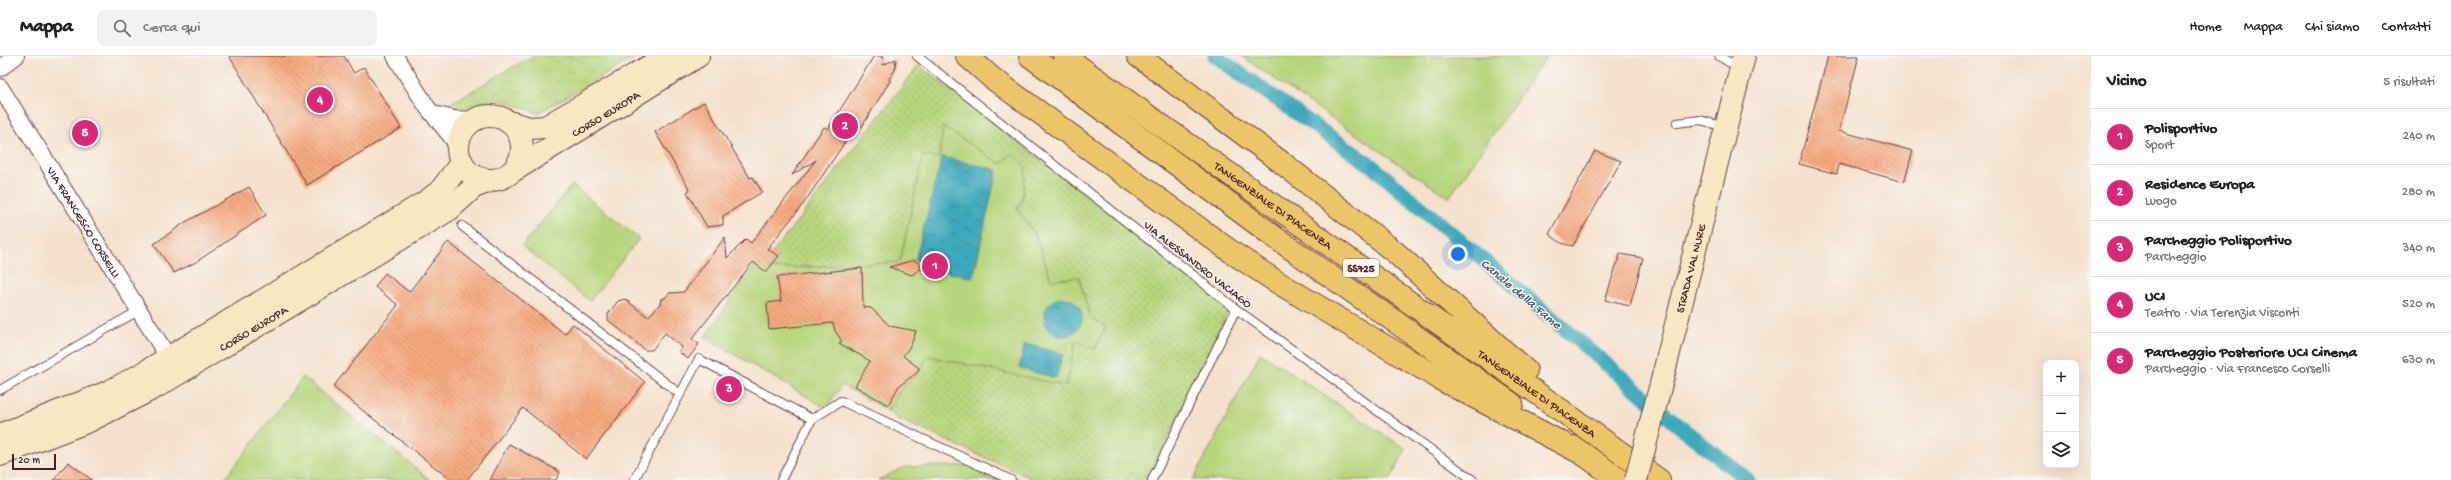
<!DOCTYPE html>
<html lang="it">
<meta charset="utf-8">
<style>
body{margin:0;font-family:"Gochi Hand",sans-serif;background:#f2f2f2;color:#202124}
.controls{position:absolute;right:12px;bottom:12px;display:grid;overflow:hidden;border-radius:8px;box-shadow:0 4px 16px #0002}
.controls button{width:36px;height:36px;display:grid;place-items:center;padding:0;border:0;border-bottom:1px solid #e0e0e0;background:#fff;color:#202124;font:20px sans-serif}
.scale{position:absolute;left:12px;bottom:10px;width:44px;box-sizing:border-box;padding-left:4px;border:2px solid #4a1f2b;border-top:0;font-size:11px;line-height:14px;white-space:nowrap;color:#4a1f2b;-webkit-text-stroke:3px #f6f6f2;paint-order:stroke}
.you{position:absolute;left:1458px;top:198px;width:14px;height:14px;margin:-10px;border:3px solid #fff;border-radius:50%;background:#1a73e8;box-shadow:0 0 0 6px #1a73e833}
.badge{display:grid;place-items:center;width:26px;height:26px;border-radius:50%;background:#db2777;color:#fff;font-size:13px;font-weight:700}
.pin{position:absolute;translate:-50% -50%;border:2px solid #fff;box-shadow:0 1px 4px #0006}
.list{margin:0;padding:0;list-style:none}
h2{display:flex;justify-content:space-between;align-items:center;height:52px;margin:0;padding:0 16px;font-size:17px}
h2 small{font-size:13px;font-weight:400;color:#757577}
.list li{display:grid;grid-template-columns:26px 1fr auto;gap:12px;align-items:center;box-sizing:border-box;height:56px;padding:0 16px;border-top:1px solid #e0e0e0}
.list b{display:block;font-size:15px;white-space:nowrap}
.list p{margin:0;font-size:13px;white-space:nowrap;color:#757577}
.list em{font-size:13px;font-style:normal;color:#757577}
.icon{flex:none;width:22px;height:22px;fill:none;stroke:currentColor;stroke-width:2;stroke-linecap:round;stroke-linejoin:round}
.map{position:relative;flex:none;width:2091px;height:424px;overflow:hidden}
header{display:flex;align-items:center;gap:24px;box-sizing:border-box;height:56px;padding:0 20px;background:#fff;border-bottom:1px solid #e0e0e0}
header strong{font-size:19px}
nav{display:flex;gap:22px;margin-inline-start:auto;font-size:14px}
.search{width:280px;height:36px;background:#f2f2f2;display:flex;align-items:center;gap:10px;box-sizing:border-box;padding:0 14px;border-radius:8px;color:#757577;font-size:15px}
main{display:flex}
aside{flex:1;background:#fff}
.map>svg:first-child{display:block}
.grass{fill:url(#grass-tufts);stroke:#807a54}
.park{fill:#b7d57c;stroke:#807a54}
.garden{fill:url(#garden-dots);stroke:#807a54}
.water{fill:url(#water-ripples);stroke:#446474}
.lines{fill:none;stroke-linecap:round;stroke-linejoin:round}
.canal{stroke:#3da9bc;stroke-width:15}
.building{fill:url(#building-back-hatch)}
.service-casing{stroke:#643c43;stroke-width:10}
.minor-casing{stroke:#643c43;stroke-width:18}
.secondary-casing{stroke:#643c43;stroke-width:24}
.trunk-casing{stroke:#643c43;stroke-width:24}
.service{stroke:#fff;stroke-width:8}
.minor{stroke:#fff;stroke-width:16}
.secondary{stroke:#f7e8c3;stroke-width:22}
.trunk{stroke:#ecc569;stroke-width:22}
.secondary-bridge-casing{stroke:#643c43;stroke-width:24;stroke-linecap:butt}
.secondary-bridge{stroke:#f7e8c3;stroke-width:22}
.labels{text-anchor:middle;stroke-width:3;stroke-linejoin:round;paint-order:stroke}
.shield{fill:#f6f6f2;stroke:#7e6067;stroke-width:1}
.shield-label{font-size:11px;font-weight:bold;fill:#4a1f2b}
.street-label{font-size:12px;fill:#4a1f2b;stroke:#f6f6f2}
.water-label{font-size:13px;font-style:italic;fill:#455665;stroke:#f6f6f2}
</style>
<header>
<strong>Mappa</strong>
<div class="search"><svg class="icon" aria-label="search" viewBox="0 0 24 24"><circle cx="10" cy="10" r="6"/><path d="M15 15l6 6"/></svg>Cerca qui</div>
<nav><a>Home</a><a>Mappa</a><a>Chi siamo</a><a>Contatti</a></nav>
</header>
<main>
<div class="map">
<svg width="2091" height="424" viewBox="0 0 2091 424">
<defs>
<pattern id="grass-tufts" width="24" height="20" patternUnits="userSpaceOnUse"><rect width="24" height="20" fill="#b7d57c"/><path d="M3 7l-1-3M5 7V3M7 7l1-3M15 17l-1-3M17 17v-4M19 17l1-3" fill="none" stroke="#9fb66b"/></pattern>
<pattern id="garden-dots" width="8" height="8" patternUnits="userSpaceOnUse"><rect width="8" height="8" fill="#b7d57c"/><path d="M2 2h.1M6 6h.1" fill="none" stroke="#9fb66b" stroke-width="1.8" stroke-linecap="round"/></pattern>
<pattern id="water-ripples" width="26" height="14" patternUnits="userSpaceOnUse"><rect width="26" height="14" fill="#3da9bc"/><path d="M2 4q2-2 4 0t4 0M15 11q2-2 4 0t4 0" fill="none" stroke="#358999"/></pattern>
<pattern id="building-back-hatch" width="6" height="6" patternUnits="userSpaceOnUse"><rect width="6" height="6" fill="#f7a97d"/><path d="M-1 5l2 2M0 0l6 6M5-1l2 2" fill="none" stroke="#ca8967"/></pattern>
</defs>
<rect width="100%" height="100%" fill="#f6f6f2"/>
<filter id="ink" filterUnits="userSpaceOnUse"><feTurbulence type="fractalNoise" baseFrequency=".025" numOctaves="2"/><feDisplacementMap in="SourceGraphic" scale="8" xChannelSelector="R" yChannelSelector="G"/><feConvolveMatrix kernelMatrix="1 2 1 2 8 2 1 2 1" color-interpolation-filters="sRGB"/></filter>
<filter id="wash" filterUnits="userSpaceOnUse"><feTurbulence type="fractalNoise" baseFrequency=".012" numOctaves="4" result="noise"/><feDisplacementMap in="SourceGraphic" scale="16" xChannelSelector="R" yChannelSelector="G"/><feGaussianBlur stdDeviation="0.9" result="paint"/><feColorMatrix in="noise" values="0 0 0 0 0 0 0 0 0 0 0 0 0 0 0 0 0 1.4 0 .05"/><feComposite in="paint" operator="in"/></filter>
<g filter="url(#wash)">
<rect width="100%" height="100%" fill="#f5e1cb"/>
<!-- grass -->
<path class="grass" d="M532,0h106l-100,57 -42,-14 -39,10 -11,-3z"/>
<!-- park -->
<g class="park">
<path d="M1241,0h306l-98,142z"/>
<path d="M943,71l58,37 11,-11 14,14 -4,34 -5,7 19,28 15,44 28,-4 11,41 16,10 -11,22 -19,-8 -10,45 -138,-30 -11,19 -16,14 -13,22 -46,-26 -16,23 -121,-71 50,-73 13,5 132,-7 23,-106z"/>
<path d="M572,129l67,54 -49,62 -68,-55z"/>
<path d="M1260,297l146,96 -16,31h-197z"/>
<path d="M303,321l126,102v1h-205z"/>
<path d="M986,409l35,15h-143l27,-13z"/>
</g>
<!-- garden -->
<path class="garden" d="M919,9l311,242 -82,173h-113l-139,-62 -8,-7 13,-22 16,-14 11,-19 138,30 10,-45 19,8 11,-22 -16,-10 -11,-40 -28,3 -15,-44 -19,-28 5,-7 4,-34 -14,-14 -11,11 -58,-37 -4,31 -16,-2 -23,106 -132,7 11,-12 -6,-5z"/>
<!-- water -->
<g class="water">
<path d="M942,101l55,13 -24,108 -59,-13z"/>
<circle cx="1063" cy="261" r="19"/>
<path d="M1025,288l38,10 -7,24 -37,-10z"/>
</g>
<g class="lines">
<!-- canal -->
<path class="canal" d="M1215,0l157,110 312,264 64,50"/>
</g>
<g id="blocks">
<!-- building -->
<g class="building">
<path d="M229,0h115l10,17 10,-6 37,61 -94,57z"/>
<path d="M874,0h8l1,9 13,-6 -1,11 -6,9 1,2 -29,47 -5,-1 -7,9 -45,67 -37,46 12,7 -13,16 -13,-10 -61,77 7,5 -11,15 -9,-7 3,-5 -17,-14 -13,17h-7l-37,-30v-6l10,-13 7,-2 23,18 12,-13 1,-5 4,-1 4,-5 15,-1 41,-55 2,21 19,-19 5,4 65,-83 -24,15 32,-48 4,2z"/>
<path d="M1828,0h31l-20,75 74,20 -9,31 -65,-18 -2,10 -38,-10z"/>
<path d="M704,46l46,76 3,-1 9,15 -39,24v9l-16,2 -20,-35 3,-2 -35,-58z"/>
<path d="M1595,95l26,10 -48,85 -12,-3 -12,-9z"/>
<path d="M249,131l17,28 -70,47 -22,11 -20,-29 30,-21z"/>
<path d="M448,186l117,92 8,-10 72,58 -59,77 -63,-51 -56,72h-16l-118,-93 65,-82 -23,-18 10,-14 24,19z"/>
<path d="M1620,198l23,4 -13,48 -25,-6z"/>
<path d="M914,204l9,7 -11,8 -23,-8z"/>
<path d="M862,212l1,39 8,1 19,18 26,5 -5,14 -8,11 16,12 -1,4 -19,14 -11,19 -33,-19 15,-25 -31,-18 3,-2 -7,-10 -2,-8 -64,6 -2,-26 14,-2 -4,-24z"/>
<path d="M509,388l51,28 -4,8h-66z"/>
<path d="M68,406l24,18h-38z"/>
</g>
</g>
</g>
<g filter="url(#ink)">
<use href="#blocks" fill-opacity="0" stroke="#643c43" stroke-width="1"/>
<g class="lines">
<defs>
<g id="service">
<path d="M917,0l319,253 237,171"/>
<path d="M1719,0l21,13"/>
<path d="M1677,67l23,-3 25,7"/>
<path d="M462,170l218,168"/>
<path d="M0,334l138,-79"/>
<path d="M812,363l29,-18 170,79"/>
<path d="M634,424l65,-121 113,60 -31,61"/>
<path d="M1152,424l84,-171"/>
</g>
<g id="minor">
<path d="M395,0l32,51 31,38"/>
<path d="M0,12l16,-12"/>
<path id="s1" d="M0,31l168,270"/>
<path d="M433,58l21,5 20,1"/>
</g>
<g id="secondary">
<circle cx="490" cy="92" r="32"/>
<path d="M509,66l21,6 15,-1 122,-71"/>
<path id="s2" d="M513,115l185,-115"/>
<path id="s3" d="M1663,320l81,-320"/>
<path d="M0,379l108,-43 32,-17 287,-174 13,-10 22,-29"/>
<path id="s4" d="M0,399l89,-34 67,-34 294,-178 24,-22 19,-7"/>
</g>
<g id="trunk">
<path d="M967,0l25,22 241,175 44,29 165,98 143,75"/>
<path d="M1030,0l246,182 236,166"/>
<path id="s5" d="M1064,0l595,424"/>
<path d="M1138,0l143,106 115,91 130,118"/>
<path d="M1573,391l47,33"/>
</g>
</defs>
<!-- service casing -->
<use href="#service" class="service-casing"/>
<!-- minor casing -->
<use href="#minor" class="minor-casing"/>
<!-- secondary casing -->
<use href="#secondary" class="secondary-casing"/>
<!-- trunk casing -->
<use href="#trunk" class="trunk-casing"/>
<!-- service -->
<use href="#service" class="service"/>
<!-- minor -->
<use href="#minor" class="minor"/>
<!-- secondary -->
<use href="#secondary" class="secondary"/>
<!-- trunk -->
<use href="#trunk" class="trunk"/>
<defs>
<path id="secondary-bridge" d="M1636,424l27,-104"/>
</defs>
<!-- secondary-bridge casing -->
<use href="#secondary-bridge" class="secondary-bridge-casing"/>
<!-- secondary-bridge -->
<use href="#secondary-bridge" class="secondary-bridge"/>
</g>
</g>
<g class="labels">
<!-- shield labels -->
<rect class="shield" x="1343" y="203" width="36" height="18" rx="3"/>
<g class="shield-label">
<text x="1361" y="216">SS725</text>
</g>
<!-- street labels -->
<g class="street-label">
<text dy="4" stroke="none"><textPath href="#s2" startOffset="109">CORSO EUROPA</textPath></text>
<text dy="4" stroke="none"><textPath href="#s5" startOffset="257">TANGENZIALE DI PIACENZA</textPath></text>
<text dy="4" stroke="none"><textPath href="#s1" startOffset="159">VIA FRANCESCO CORSELLI</textPath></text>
<text transform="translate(1198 208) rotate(38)" y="4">VIA ALESSANDRO VACIAGO</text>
<text dy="4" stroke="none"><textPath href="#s3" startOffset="111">STRADA VAL NURE</textPath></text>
<text dy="4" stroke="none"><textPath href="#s4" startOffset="284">CORSO EUROPA</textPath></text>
<text dy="4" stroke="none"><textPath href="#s5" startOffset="581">TANGENZIALE DI PIACENZA</textPath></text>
</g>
<!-- water labels -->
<g class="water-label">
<text transform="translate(1522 237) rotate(40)" y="5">Canale della Fame</text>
</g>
</g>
</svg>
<div class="controls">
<button>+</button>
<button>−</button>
<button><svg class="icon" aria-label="layers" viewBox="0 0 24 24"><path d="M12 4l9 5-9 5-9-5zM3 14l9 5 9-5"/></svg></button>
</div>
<div class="scale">20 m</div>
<div class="you"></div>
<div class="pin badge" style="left:935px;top:210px">1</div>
<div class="pin badge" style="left:845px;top:70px">2</div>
<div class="pin badge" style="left:729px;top:333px">3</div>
<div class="pin badge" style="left:320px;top:44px">4</div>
<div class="pin badge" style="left:85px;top:77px">5</div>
</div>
<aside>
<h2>Vicino<small>5 risultati</small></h2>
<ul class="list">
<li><span class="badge">1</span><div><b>Polisportivo</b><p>Sport</p></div><em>240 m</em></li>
<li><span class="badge">2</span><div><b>Residence Europa</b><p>Luogo</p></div><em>280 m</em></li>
<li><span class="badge">3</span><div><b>Parcheggio Polisportivo</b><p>Parcheggio</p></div><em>340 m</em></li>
<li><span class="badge">4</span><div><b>UCI</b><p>Teatro · Via Terenzia Visconti</p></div><em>520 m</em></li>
<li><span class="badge">5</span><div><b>Parcheggio Posteriore UCI Cinema</b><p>Parcheggio · Via Francesco Corselli</p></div><em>630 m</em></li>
</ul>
</aside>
</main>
